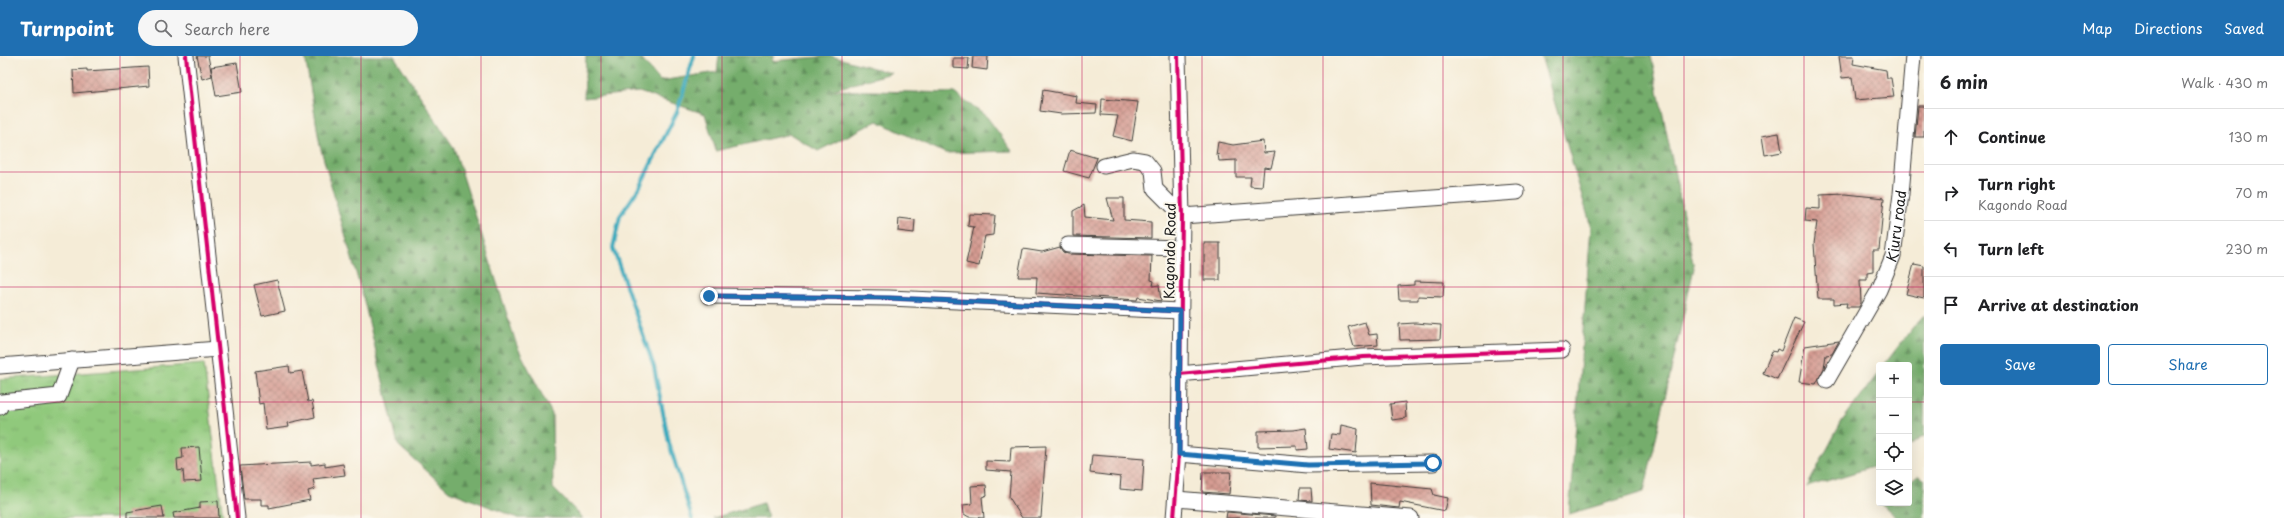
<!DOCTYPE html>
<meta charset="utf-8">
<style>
body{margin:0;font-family:"Playpen Sans",sans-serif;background:#f6f6f6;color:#202124}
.controls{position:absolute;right:12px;bottom:12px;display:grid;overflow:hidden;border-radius:4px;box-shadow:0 4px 16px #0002}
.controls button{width:36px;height:36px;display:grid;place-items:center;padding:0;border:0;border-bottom:1px solid #e0e0e0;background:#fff;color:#202124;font:20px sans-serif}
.stop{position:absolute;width:12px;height:12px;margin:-9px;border:3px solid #1f6fb2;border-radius:50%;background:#fff}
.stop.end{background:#1f6fb2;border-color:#fff;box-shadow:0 1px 4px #0008}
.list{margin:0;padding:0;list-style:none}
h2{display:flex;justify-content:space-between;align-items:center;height:52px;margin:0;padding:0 16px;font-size:17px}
h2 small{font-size:13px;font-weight:400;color:#757577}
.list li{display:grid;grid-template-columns:26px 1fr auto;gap:12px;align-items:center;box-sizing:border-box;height:56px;padding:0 16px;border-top:1px solid #e0e0e0}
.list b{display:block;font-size:15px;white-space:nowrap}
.list p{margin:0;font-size:13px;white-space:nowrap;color:#757577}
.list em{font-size:13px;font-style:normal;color:#757577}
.actions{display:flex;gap:8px;padding:12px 16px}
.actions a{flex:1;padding:9px 0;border:1px solid #1f6fb2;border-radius:4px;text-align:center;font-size:14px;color:#1f6fb2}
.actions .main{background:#1f6fb2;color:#fff}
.icon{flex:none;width:22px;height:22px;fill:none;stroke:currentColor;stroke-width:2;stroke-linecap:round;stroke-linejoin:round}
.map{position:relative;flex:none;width:1924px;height:462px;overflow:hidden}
header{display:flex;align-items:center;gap:24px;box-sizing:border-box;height:56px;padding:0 20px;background:#1f6fb2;color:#fff}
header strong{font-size:19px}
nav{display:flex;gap:22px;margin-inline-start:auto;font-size:14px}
.search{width:280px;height:36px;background:#f6f6f6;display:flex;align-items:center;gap:10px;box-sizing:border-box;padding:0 14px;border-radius:22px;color:#757577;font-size:15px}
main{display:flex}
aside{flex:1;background:#fff}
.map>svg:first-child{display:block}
.grass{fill:url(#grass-tufts);stroke:#56724c}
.forest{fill:url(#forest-firs);stroke:#486444}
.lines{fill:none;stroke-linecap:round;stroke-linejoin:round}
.stream{stroke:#3eabbe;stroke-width:4}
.building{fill:url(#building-cross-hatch)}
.minor-casing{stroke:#3d3b38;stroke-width:17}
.minor{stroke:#fff;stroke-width:15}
.cycleway-casing{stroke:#fbf7ec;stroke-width:6}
.cycleway{stroke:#d6006c;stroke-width:4}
.route{stroke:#1f6fb2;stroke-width:5}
.grid{fill:none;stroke:#c2185b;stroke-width:1;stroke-opacity:0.55}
.labels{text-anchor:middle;stroke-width:4;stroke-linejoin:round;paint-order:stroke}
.street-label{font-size:14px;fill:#1c1c1c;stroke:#fbf7ec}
</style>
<header>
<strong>Turnpoint</strong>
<div class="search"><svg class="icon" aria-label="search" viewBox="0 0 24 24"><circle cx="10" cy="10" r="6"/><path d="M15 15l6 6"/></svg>Search here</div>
<nav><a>Map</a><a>Directions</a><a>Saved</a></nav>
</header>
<main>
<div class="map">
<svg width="1924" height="462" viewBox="0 0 1924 462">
<defs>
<pattern id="grass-tufts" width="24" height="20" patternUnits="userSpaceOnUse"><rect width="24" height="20" fill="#90c97c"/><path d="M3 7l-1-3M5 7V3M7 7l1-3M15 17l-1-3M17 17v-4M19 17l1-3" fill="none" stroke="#7cac6b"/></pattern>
<pattern id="forest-firs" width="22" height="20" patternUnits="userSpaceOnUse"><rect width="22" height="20" fill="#74ad6c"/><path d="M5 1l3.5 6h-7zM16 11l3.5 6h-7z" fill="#5e8c58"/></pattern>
<pattern id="building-cross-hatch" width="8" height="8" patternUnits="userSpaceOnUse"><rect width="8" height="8" fill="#d59b92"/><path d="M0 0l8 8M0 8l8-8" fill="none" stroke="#ac7e76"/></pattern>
</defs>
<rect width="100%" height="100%" fill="#fbf7ec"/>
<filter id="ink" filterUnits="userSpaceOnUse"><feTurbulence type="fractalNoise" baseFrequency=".025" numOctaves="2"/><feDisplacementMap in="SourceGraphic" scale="8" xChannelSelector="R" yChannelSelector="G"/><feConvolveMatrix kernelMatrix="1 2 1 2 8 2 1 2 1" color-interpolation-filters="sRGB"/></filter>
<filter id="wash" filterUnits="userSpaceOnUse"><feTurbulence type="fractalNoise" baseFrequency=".012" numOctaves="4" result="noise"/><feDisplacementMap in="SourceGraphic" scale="16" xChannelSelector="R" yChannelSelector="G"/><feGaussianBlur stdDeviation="0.9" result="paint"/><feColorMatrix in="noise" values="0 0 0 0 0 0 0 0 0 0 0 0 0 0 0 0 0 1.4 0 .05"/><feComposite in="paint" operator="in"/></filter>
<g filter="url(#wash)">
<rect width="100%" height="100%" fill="#f5ecd7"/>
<!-- grass -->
<path class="grass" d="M204,308l19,154h-223v-139z"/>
<!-- forest -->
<g class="forest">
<path d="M305,0h89l60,92 63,198 35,68 1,74 30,30h-65l-69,-27 -51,-46 -34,-144 -44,-155z"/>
<path d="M586,0h53l21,25 57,-9 2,-16h55l-3,5 60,-5 60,17 -59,17 122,3 33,24 25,34 -67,2 -68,-32 -59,30 -28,-17 -74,17 -11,-37 -66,-22 -55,6z"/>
<path d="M1541,0h110l43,212 -50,224 -75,22 22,-287z"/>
<path d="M1924,259v121l-15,10v-81h-25l29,-38z"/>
<path d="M1879,316v93l-72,22 35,-66z"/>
<path d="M1918,420l6,3v39h-27l-16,-15h28v-20z"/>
<path d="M763,447l5,15h-55z"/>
</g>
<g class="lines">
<!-- stream -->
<path class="stream" d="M692,462l-23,-75 -15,-76 -41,-119 7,-32 19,-28 38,-76 17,-56"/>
</g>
<g id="blocks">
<!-- building -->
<g class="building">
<path d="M197,0h11l4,20 -10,3z"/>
<path d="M973,0h15l-1,14 -15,-2z"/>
<path d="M1839,0h15l-1,8 33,6 1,8h4l3,19 -39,3 -3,-23 -10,1z"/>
<path d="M953,2h16l-1,11 -15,-1z"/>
<path d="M237,7l5,29 -26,4 -5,-29z"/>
<path d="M148,11l1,19 -75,7 -1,-23 14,-1v2z"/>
<path d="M1043,34l34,6 -1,7 21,2 -1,8 -35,1 -21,-3z"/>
<path d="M1102,43l36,3 -6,39 -19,-5 5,-20 -17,-1z"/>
<path d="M1918,50h6v31h-9z"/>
<path d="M1779,77l3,19 -17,3 -3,-19z"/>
<path d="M1263,85l1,12 11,-1 -4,16 -7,-1 -2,20 -12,-1 1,-9h-15v-17l-17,1 -1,-7 -2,1 2,-13 15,3z"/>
<path d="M1070,94l27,8 -8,20 -25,-7z"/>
<path d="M1846,138l38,4 -5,52h-6v22l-6,1v7h-7l1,23 -2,4h-13l1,-4 -13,1v-5h-16l-4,-55 3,-22 -12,-1 1,-13 14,1v-14z"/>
<path d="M1107,142h17v22l27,2v16l-78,-2v-25l11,-6 1,12 28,3z"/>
<path d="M969,158l26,1 -2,20 -8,1 -6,30 -13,-3 8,-36 -6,-1z"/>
<path d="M899,162l16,2 -1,13 -16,-2z"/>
<rect x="1204" y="187" width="16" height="37"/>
<path d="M1060,191l3,5 5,2 84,2 -1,24 3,1 -1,5 6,-1 2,16 -23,-4 -1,3 -101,-7 1,-16h-19l5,-28 19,3z"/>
<path d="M1914,208l10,2v32l-18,-4z"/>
<path d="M277,224l8,31 -23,5 -8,-31z"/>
<path d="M1414,225l30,1 -1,15 -25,-1v4h-19l-1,-14 16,-1z"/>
<path d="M1794,262l10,4 -27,57 -14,-6 9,-22 4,1 1,-3 4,2z"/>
<path d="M1365,266l4,13 8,-1 1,11 -24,2 -6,-20z"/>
<path d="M1415,267l26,2 -1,14 -40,1 -1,-16z"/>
<path d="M1839,285l-7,13 -6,1 -2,13 -8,16 -17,-2 6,-36z"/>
<path d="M289,310l1,7 12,-2 6,31 4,-1 3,16 -27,6 1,4 -23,3 -3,-27 -4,1 -4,-33z"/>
<path d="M1405,346l1,16 -14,2 -2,-16z"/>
<path d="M1341,369l17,4 -2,24 -27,-4 2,-15 9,1z"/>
<path d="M1306,372l2,21 -11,1v-4l-39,1v-16l35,-1z"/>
<path d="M1046,390l-5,72h-19l-13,-21 2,-25 -25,-2v-9l24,1 1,-15z"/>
<path d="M199,391l3,34 -18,1 -1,-12 -5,1 -1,-12 6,-1 -1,-10z"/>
<path d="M1092,399l52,4 -2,32 -22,-2 1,-12 -31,-4z"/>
<path d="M311,406v3l14,-2v4l18,-3 2,11 -32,4 2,10 -7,2 2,9 -41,8v-3h-8v-6h-17l-4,-33z"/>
<path d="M1203,416h28l-2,22 -27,-2z"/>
<path d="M1370,427l62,6 2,6 14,3 -3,13 -45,-9 -1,6 -28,-3z"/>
<path d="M986,429l1,10 -5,2 2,21 -15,-1 -5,-3 -1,-9 9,-1 -1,-18z"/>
<path d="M1300,432h11l1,13 -13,-1z"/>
<path d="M218,445l1,17h-45l-1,-5 27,-5v-6z"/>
<path d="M162,450l2,12h-37v-6z"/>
<path d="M1227,456l48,4v2h-49z"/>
</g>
</g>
</g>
<g filter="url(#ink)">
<use href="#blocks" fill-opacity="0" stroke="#3d3b38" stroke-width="1"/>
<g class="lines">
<defs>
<g id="minor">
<path d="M186,0l51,462"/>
<path d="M1104,110l29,-7 12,2 8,10 2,18 27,27 335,-24"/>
<path d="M1068,189l114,3"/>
<path d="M709,240l180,2 291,13"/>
<path d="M0,310l218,-17"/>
<path d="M1179,318l184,-17 199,-7"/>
<path id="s1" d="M1827,324l52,-90 14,-34 8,-62 12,-138"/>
<path d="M0,351l2,-5 57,-6 13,-36"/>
<path d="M1179,398l129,11 125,-2"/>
<path d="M1176,443l235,19"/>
<path d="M1174,462l5,-64 3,-238 -4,-160"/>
</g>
</defs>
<!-- minor casing -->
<use href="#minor" class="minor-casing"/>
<!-- minor -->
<use href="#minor" class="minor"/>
<defs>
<g id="cycleway">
<path d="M186,0l51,462"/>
<path d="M709,240l180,2 291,13"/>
<path d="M1179,318l184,-17 199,-7"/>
<path d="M1174,462l5,-64 3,-238 -4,-160"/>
</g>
</defs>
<!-- cycleway casing -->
<use href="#cycleway" class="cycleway-casing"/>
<!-- cycleway -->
<use href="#cycleway" class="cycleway"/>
</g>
</g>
<g class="lines" filter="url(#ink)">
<!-- route -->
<path class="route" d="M709,240l180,2 291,13 -1,143 129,11 125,-2"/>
</g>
<!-- grid -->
<path class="grid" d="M120,0v462M240,0v462M361,0v462M481,0v462M601,0v462M722,0v462M842,0v462M962,0v462M1082,0v462M1202,0v462M1323,0v462M1443,0v462M1563,0v462M1684,0v462M1804,0v462M0,116h1924M0,231h1924M0,346h1879M1909,346h15"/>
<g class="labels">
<!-- street labels -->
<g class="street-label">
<text dy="5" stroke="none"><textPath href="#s1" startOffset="171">Kiuru road</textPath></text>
<text transform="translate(1170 195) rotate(-89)" y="5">Kagondo Road</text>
</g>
</g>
</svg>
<div class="controls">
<button>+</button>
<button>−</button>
<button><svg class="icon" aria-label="locate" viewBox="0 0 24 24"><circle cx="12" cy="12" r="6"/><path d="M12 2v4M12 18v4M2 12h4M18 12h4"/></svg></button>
<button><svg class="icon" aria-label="layers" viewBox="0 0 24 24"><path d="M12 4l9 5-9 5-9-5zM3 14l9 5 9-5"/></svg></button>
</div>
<div class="stop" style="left:1433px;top:407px"></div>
<div class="stop end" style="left:709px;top:240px"></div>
</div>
<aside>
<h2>6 min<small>Walk · 430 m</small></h2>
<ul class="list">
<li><svg class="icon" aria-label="ahead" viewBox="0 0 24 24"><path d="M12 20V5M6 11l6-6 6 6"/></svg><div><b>Continue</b></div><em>130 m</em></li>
<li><svg class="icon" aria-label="right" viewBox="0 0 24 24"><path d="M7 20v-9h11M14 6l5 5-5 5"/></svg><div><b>Turn right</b><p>Kagondo Road</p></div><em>70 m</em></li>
<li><svg class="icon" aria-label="left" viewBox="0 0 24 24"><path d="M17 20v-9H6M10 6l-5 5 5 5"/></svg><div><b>Turn left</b></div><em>230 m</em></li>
<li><svg class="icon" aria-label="arrive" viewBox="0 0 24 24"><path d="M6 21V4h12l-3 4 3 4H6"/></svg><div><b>Arrive at destination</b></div></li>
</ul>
<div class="actions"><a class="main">Save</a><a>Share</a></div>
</aside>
</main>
